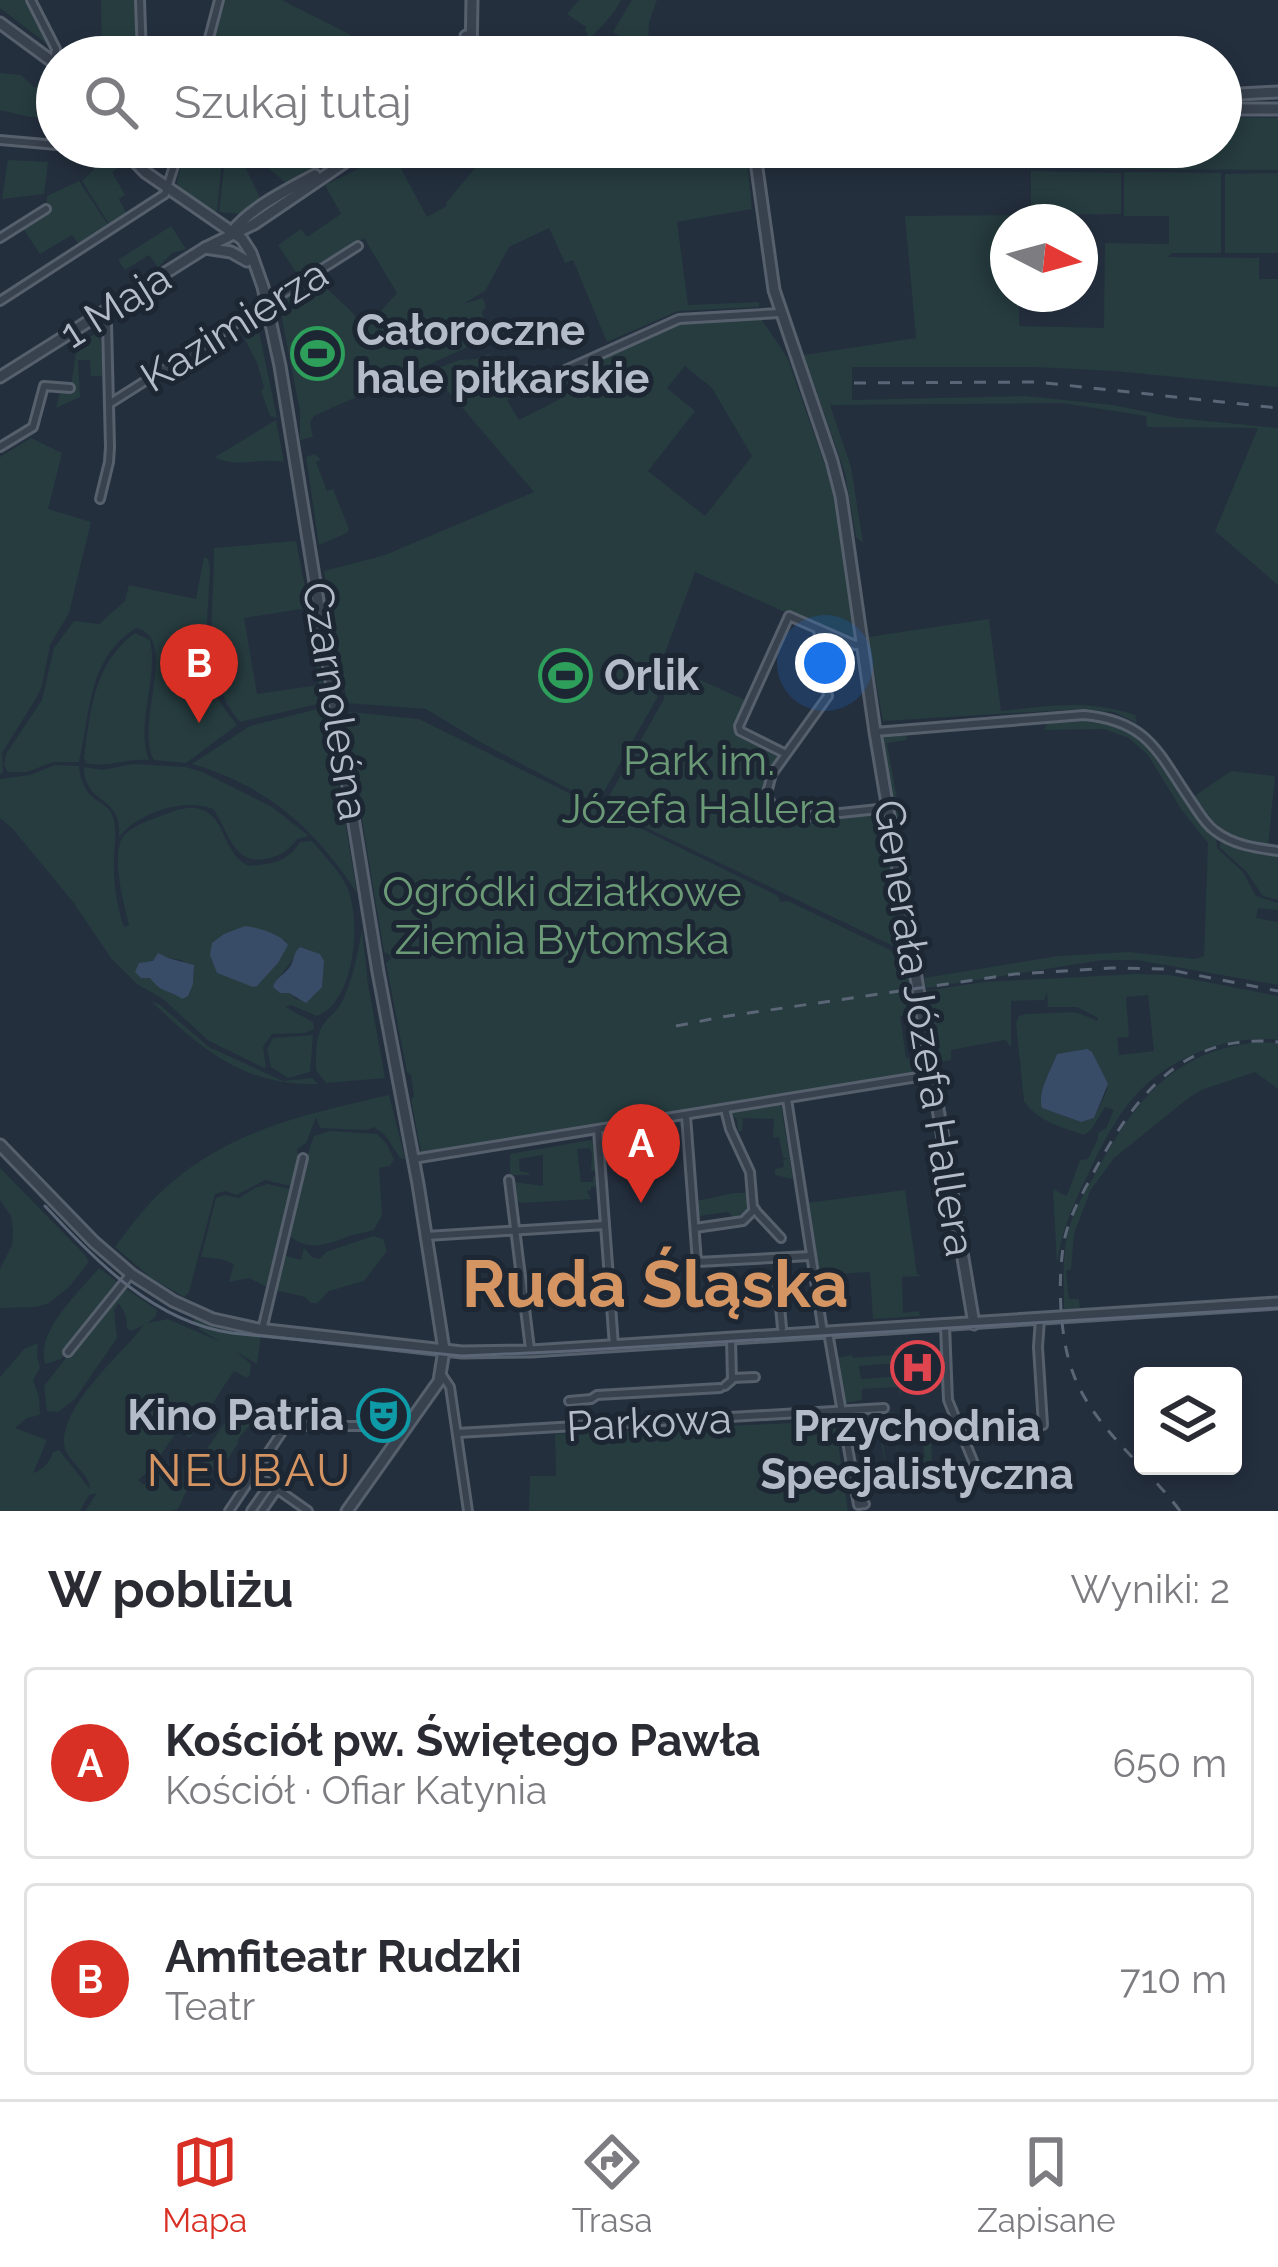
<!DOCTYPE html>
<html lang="pl">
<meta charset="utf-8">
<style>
body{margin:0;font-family:Raleway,sans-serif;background:#f2f2f3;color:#2b2b33}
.controls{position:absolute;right:36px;bottom:36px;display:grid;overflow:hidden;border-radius:12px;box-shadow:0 6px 18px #0003}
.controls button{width:108px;height:108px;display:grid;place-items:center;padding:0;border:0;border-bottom:3px solid #e1e1e2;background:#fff;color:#2b2b33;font:60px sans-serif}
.compass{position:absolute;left:990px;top:204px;width:108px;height:108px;border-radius:50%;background:#fff;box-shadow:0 6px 18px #0003;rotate:96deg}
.you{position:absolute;left:825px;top:663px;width:42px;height:42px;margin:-30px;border:9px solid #fff;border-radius:50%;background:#1a73e8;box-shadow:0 0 0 18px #1a73e833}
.badge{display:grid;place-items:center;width:78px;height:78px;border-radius:50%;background:#d93025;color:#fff;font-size:39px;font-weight:700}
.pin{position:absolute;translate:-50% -99px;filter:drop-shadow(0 3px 6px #0008)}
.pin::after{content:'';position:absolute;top:63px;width:42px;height:36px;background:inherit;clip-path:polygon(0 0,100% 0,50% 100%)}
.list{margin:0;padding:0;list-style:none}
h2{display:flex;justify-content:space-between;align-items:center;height:156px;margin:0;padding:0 48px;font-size:51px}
h2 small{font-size:39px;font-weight:400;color:#7c7c81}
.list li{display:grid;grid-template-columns:78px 1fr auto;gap:36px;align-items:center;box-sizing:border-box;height:192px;margin:0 24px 24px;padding:0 24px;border:3px solid #e1e1e2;border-radius:12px}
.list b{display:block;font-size:45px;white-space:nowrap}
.list p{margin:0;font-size:39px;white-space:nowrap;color:#7c7c81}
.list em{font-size:39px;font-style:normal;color:#7c7c81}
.icon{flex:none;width:66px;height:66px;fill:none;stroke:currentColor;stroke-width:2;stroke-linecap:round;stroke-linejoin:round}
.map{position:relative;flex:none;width:1278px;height:1511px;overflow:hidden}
.search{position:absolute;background:#fff;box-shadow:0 6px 18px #0003;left:36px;right:36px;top:36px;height:132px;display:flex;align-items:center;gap:30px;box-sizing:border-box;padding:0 42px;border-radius:66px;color:#7c7c81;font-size:45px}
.sheet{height:588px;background:#fff}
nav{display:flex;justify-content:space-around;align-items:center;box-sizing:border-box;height:168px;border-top:3px solid #e1e1e2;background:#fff;font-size:33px;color:#7c7c81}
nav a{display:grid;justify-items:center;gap:6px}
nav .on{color:#d93025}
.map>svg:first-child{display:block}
.green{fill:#263c3f;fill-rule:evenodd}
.water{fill:#394c67}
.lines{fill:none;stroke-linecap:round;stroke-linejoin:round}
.minor-casing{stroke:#565f6c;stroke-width:12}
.tertiary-casing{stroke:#565f6c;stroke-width:15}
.minor{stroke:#38414e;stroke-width:6}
.tertiary{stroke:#38414e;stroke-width:9}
.tram{stroke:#5a6575;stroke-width:3}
.rail{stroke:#5a6575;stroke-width:3;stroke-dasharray:12 12;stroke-linecap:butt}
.labels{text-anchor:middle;stroke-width:10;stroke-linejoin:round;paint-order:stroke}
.street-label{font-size:42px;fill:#b4bcc9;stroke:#1d2633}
.poi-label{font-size:42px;font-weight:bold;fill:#b4bcc9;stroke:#1d2633;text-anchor:start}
.park-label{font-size:42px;fill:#6b9a76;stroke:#1d2633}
.neighbourhood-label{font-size:45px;letter-spacing:3px;fill:#d59563;stroke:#1d2633}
.town-label{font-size:66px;font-weight:bold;fill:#d59563;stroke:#1d2633}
</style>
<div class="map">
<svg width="1278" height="1511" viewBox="0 0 1278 1511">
<rect width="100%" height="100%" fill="#242f3e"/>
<!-- green -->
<g class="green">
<path d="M0,0h29l26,50 -55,-42z"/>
<path d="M101,0h36l2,57h-37z"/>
<path d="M224,0h58l112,57h-152l-25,-6 -2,6h-6z"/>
<path d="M579,0h42c-7,17 -34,40 -49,57h-3l19,-23 -3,-4 1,-3 -19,-13z"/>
<path d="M632,0h25l-8,22 -1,24 -14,-2 -21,-12z"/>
<path d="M55,72l2,2 -20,16 9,9 11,-5v25l-27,-2 -30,-7v-37l21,2 14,13 12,-13z"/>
<path d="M1221,117l57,1v52l-247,-2v-21h190z"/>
<path d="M253,147l54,2 2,-2h47l-70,36 -25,-21 56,2 -58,-4 -6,-4z"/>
<path d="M404,147h11l2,3 -20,11 30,56 20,-11 -1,-3 46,-56h254l6,62 -75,13 11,83 71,-3v5l-81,4 -71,31 -34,-82 -8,3 -16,-35 -40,19 -24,44 -22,13 20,-6 3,8 -4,7 8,20 -28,-9 28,12 -3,8 -19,3 -154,69 -4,7 3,14 -13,3v-29l-21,-108 39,-26c12,18 30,28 43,46l-4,4 4,6 36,-40 -33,-55 -63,42 -23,-35 23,-16 6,8 34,-23 -16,-29z"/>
<path d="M112,152l12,11 -12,9 13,23 -6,4 9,17 -17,11 -29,-46z"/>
<path d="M184,153l38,6 -5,52 -5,2 -34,-25 -1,-7z"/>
<path d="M225,159l17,1 20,42 -19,12 -24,-2z"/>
<path d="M8,160l40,2 -4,32 -42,5z"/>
<path d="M1031,171l90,2v41l-90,1z"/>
<path d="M1124,172l97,1v80h-49l-4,4 91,1v21h19v108l-163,-16 -81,-4h-182v33l173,-4 88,9 64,13 101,10v157l-63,-54 43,-103 -111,-1 -1,-11 -84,-13 -232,2 21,62 12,76 -7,-6 -11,-64 -41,-118 112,-17 -11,-122 115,-1v7h-12v72h11v32l85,2 1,-85 64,1v-28h-45z"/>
<path d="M1278,173v80h-53v-79z"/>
<path d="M79,181l31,47 -30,18 -8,-11 -32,19 -17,-26 23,-16 1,-16z"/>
<path d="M171,226l15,23 -14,4 -14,14 -9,-12 -24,15 -7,-10z"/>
<path d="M760,317l27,40 38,108 4,3 17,90 11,86 -162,-72 -33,89 -5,37 -60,106 -115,-61 -56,-34 -79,-6 -23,-132 61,-16 149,-63 -103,-121 28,-11 16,-1 14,-5 16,34 19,-9 5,10 -22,11 12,20 41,-21 -9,-20 134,-56zM685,366l27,22 40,68 -47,60 -57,-45 47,-60 -28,-23z"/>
<path d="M254,323l4,4 19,91 -7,-2 -9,-25 3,-4 -7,-24 -16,-32z"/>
<path d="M100,331l3,45h-12l-1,-16h-12l2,37 -24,11 4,-15h10l7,-48z"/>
<path d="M276,420l8,42c-24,-5 -47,7 -69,-5z"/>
<path d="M31,438l31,15 -14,56 43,13 -22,91 -19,32 -8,41 -7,14 -33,53 1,19 -3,2v-317z"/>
<path d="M315,454l6,6 -5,2 11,29 6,-2 16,40 -2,4 -28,12 -13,-88z"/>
<path d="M296,541l19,96 -3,1 -5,-30 -63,10 13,76 62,-9 -6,-40h3l10,57 -86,20c-42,-49 -25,-115 -26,-174z"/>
<path d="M204,557l4,2 2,8c-1,45 -11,93 10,135 5,8 12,16 17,23l-51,38 -32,-3c-21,-36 27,-121 -18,-132 -49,31 -45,84 -57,134h-26l-26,10h-19l-4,-7 2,-11 36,-54 12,-52 20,-27 25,3 26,-23 4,-16 67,14z"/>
<path d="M989,619l12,92c49,-5 86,-12 134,4l2,8 -23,-11 -34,-3 -197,12 -15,-84z"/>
<path d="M135,633l15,7c9,40 -15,81 -1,120 -22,-2 -41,8 -63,3l-2,-5c6,-47 10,-95 51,-125z"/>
<path d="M667,665l80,36 -10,28 43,27c-12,27 -29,51 13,65l90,-10 25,142 -305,-146 61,-108z"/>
<path d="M326,707l31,186c-42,-64 -89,-107 -165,-129l58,-38z"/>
<path d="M350,712l69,7 359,177 2,6 8,-1 121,58 10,58 -13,4 -1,-6 -5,1 6,42h5l1,14 -131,25 -360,55 -10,-53 3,-2 -3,-22 -4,-3 -21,-109 5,-4 -1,-4 -6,-3 -38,-229v-8z"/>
<path d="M1081,719l35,6 24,13 68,94 8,5 1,11 26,24 13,24 22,7v7l-20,-2 -2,10 22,4v63l-141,-25h-34l-177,28 -2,-10 134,-22 71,-4 66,7 9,-3 4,-113 -27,-34 -33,-54 -19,-17 -25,-9 -60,1 4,-8z"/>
<path d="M902,733l3,1 2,6 -20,3 25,141 -5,1 -3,-3 -24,-135 6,-12z"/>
<path d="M132,764l54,3 16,5 70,35 37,29 -12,3c-9,12 -16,17 -32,20 -33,6 -36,-29 -52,-50 -28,-12 -76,4 -94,28 4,-43 -35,-31 -35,-70l19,3z"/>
<path d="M55,765l24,1c4,41 30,31 35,54 3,14 0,27 0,40 -1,21 3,48 10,67l5,-2c-5,-21 -20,-73 -4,-91 9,-8 22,-13 33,-17 14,-5 30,-13 45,-7 23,9 20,44 46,56 23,-2 39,-4 51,-24l12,-1c11,14 28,30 35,46 15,34 8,114 -30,129l-26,-11 -6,2 28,15 1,7 -9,4 -33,1 -9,13 3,20 -2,1 -55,-27 -46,-42 -26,-15 -26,-26 -38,-56 -60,-73 -13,-11v-39l30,-4zM252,927l34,14 -8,22 -21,23 -13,-3zM300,947l20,7c10,21 -8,32 -23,46l-8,-7h-9l-7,-6c8,-14 19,-24 27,-40zM168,958l13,2 13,8 -1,16 -11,14c-21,-13 -31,-6 -33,-35z"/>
<path d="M1231,771l44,5 -7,70c-35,-5 -54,-18 -72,-48v-3z"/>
<path d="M1221,837l57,19v44l-15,-4 -18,-26 -25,-22z"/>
<path d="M362,929l6,55 17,94 -59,5 -10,-13c0,-15 -1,-37 10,-49 7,-8 14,-13 18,-24 10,-21 14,-46 18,-68z"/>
<path d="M1137,974l33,1 108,21v44c-51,-6 -109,18 -143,56 -19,21 -32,47 -44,72 -16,32 -29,60 -34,96l-4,-75 13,7 2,-3 12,-33 8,-1 10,-20v-6l8,-5 8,-18 -9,-3 -14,23 -7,5c-23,-8 -45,-13 -60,-34l-8,-78 3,-7 7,-2 49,-2 23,9v-3l-21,-11h-29l-1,-15 -3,8 -33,1v46l-6,-7 -54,10v10l-11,2 -14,-71 57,-9zM1148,995l6,56 -35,4 -2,-17 12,-1 -3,-40zM1092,1052l16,36 -14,30 -13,4 -39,-14c-5,-17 9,-37 15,-54z"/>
<path d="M151,1001l9,4 49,42 74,34 29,-3 6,6c-74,2 -116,-34 -167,-83z"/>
<path d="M313,1035l-3,37 -22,6 -17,-11 -4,-18 6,-11z"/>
<path d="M1262,1042l16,1v46l-23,-17 -51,17 -13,7 -77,62 -24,33 -16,43 -3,35 -5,2 3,28h10l1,11 -16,1c0,-25 -2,-51 3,-75 5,-25 20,-47 32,-69 38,-69 78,-119 163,-125z"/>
<path d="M389,1095l16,64 -5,-1 -15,-23 -11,-8 -7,3 -47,-2 -4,-11 -10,26 -9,6 3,16 -5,22 -30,-7 -28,15 -12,-4 -10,3 -26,98 -5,5 -34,-20 -35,-30c11,-15 23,-31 35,-44 67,-71 149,-87 239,-108z"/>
<path d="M781,1105l12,74 -18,-4v-6l9,-2 -1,-7 6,-2h-6l-4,-21 -6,1 1,-19 -31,-1 -1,13h-4l-1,-11 -6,-7z"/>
<path d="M330,1131l47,3 9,9 8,16 -4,7 -11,2 3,47 -8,15c-10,3 -21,4 -30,8 -20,8 -39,13 -56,-4l22,-87 4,-11z"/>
<path d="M597,1139l2,35 -8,-4 1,-17 -3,-5 -12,1 4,33h12v-5l6,-2v11l-8,1v3l-4,1 4,8 -70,4 -7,-4 -1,-14 2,-3 28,4v-31l-24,4 1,12 9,2v2h-19v-21z"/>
<path d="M0,1168l85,87 4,7 -20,25 -20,16 -12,4 -37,1v-39l12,-24 1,-15 -2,-14 -11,-16z"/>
<path d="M268,1184l26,6 -19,83 -6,8 2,3 -6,2 -16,-8 -20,4 5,-18 -13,-5 -20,-2 15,-59 9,-3 14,3 16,-10z"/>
<path d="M905,1190l12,84 5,2 -20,1 1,36 16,-2 1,5 -47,3 -3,-47 -52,3 -11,-72z"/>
<path d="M734,1193h15l3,14 -3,5 -8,1v3h4l-9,3 -8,-7 -29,4v9l-3,-24z"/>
<path d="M373,1236l10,3 4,12 -23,30 -35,10 -12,12h-6l-6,-6 -31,-7 9,-35 18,5 3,-12 8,9 8,2 6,-7z"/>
<path d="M99,1268l21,16 -59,75 -16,5c-9,-34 33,-70 54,-96z"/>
<path d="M122,1286l35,24 -1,6 -8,7 20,-4 53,23 -22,-13 1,-4 -7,-4 2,-5 66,19 -4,29 -22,-13 16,13 -1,11 -3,3 -13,-7 -44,67 -12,-8 -27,39 -13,11 6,5 16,-24 9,2 8,8 4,-4 26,17 -5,6 -6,-3 -9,3 -9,19 -7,2h-86l12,-18 -8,2 -9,16h-80v-134l24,-28 14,-6 -1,13 3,12 -7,12 6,17 1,18 -13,3 -12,10 32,12 -14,33c10,-3 17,-11 20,-21l6,-2 31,39c-1,-19 -27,-28 -26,-48 1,-40 57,-86 80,-116l-13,6 -4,-3 -1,-12 -7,-13 -5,7 3,28 -42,61 -17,13 -11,-1 -3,-25z"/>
<path d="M898,1345l2,29 -4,-11 -37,3 2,13 39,-3 1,20 -3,-9 -36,2v11l-17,3 -8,-45 15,-3 1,3 39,-3z"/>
<path d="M241,1399h8l13,11c-7,12 -18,20 -25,31l2,1 -18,27 -6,2 -11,-8 -2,-7z"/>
<path d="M889,1411l8,3 1,7 -4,2 5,33 5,1 -4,1 1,4 24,-5 -6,-38 -5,-2h6l2,12h4l1,-4 13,-1 1,7 18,1 2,4 -30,1 1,24 -46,10 -7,-44h-4l-1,-10 -26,1 3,-5h30l2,10 -3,2 6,39 13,-1 -7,-47h-4z"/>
<path d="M835,1421l13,90h-319l1,-35h26l-1,-42z"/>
</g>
<!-- water -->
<g class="water">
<path d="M245,926c15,2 35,8 43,19l-10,18 -21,23 -4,1 -36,-14 -7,-18 2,-12 12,-9z"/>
<path d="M300,947l20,7 4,7 -2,26 -16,16 -17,-10h-9l-7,-6c3,-10 12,-12 18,-22 4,-7 2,-12 9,-18z"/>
<path d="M158,953l10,5 26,7 -1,19 -5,12 -6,3c-13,-10 -20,-5 -32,-21h-9l-6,-6 4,-9 14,-2z"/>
<path d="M1087,1049l5,3 16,32 -14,34 -13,4 -39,-14c-5,-16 9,-38 15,-54z"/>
</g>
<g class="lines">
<defs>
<g id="minor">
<path d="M31,0l25,49 -2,13"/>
<path d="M140,0l2,57"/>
<path d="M204,57l15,-57"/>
<path d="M0,140l57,5"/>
<path d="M0,238l46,-29"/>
<path d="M0,301l165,-107 15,-47"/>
<path d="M532,385l147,-66 100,-6"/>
<path d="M109,404l249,-158"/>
<path d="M0,447l33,-20 11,-41 26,2"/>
<path d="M100,499l9,-37 1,-15 -3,-123"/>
<path d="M818,629l10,67 -56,78 -5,19 2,7 7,10 17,8 95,-10"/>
<path d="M875,732l209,-17c65,6 74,38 107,86 7,10 13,22 24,30 18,14 41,17 63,20"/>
<path d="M786,754l-46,-23 -1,-5 50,-110 66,29 8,-1"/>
<path d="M787,1099l36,233"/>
<path d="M725,1109l5,20 20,43 3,36 28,30"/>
<path d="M686,1116l11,146 113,-6"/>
<path d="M598,1130l16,216"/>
<path d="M413,1159l517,-84"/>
<path d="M509,1180l21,169"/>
<path d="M695,1228l48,-7 12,-12"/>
<path d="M426,1236l179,-11"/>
<path d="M778,1285l4,43"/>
<path d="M752,1289l26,-2"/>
<path d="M1040,1319l-2,28 5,78"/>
<path d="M945,1326l3,74 32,78"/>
<path d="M262,1330l41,-172"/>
<path d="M828,1332l30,173 7,-1"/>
<path d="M68,1352l62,-77"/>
<path d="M442,1375l8,12 18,124"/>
<path d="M732,1378l23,-1"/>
<path d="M725,1386l7,-6 -1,-41"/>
<path d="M569,1401l22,-2 6,-4 123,-7"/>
<path d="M457,1433l427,-25"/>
<path d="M254,1473l54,38"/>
<path d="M229,1511l57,-85h81l16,8"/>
<path d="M251,1511l19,-27"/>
<path d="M262,1511l15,-22"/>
</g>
<g id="tertiary">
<path d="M0,23l57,42"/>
<path d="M464,57l2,-21"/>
<path d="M471,57l1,-57"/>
<path d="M1221,95l57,-3"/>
<path d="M1221,109h57"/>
<path d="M121,147l24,25 97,67 9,14 12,34 17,79 98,606 40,212 26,166 -5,31 -92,130"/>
<path d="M754,147l20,143 58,171 9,35 34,236 99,592"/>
<path d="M351,157l20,-10"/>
<path d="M231,233c19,-25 56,-43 84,-58"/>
<path d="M205,248l26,4 16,9"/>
<path d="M0,377l205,-129 49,-24 100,-68"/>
<path d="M0,1145l94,97 37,32 42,27 40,18 45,10 204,23 69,-1 747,-48"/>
</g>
</defs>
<!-- minor casing -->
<use href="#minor" class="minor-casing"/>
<!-- tertiary casing -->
<use href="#tertiary" class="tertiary-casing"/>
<!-- minor -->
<use href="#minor" class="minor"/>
<!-- tertiary -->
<use href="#tertiary" class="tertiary"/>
<!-- tram -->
<path class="tram" d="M45,1206c51,55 109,116 187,127l230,23 109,-5 707,-43"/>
<!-- rail -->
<g class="rail">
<path d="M854,383l182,-1 242,26"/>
<path d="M676,1026l46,-9 293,-43 96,-6 54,1 113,22"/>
<path d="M1180,1511c-34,-46 -87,-83 -107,-138 -14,-36 -16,-99 -8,-136 6,-25 19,-46 30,-67 40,-74 89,-138 183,-128"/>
</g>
</g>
<!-- icons -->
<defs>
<symbol id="stadium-ring" viewBox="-11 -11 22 22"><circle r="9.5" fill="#1d2633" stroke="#2e9e5b" stroke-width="1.5"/><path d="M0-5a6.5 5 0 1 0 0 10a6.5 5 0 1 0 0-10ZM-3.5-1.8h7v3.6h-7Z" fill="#2e9e5b"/></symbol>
<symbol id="hospital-ring" viewBox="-11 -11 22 22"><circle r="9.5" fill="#1d2633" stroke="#e0444e" stroke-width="1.5"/><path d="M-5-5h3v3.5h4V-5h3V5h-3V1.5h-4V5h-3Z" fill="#e0444e"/></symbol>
<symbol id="theatre-ring" viewBox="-11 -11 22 22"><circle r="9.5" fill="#1d2633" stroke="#0f9aa8" stroke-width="1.5"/><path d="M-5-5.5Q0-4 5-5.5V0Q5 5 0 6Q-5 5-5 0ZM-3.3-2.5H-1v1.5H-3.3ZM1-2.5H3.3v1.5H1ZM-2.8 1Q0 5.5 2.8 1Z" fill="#0f9aa8"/></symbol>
</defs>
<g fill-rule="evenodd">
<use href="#stadium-ring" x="288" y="324" width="59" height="59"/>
<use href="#stadium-ring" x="536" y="646" width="59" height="59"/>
<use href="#hospital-ring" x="888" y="1338" width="59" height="59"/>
<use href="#theatre-ring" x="354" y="1386" width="59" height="59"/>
</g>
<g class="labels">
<!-- street labels -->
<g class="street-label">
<text transform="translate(115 305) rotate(-32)" y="15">1 Maja</text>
<text transform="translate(234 325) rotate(-32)" y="15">Kazimierza</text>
<text transform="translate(336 701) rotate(81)" y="15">Czarnoleśna</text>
<text transform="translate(925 1028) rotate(81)" y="15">Generała Józefa Hallera</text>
<text transform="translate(649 1422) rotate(-3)" y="15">Parkowa</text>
</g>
<!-- poi labels -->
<g class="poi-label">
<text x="356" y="345">Całoroczne<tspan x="356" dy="48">hale piłkarskie</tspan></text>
<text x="604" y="690">Orlik</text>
<text x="344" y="1430" text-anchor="end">Kino Patria</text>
<text x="917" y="1441" text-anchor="middle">Przychodnia<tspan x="917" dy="48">Specjalistyczna</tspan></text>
</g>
<!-- park labels -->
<g class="park-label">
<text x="699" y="775">Park im.<tspan x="699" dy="48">Józefa Hallera</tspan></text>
<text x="562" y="906">Ogródki działkowe<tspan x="562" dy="48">Ziemia Bytomska</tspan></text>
</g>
<!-- neighbourhood labels -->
<g class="neighbourhood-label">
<text x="250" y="1486">NEUBAU</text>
</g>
<!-- town labels -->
<g class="town-label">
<text x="655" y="1307">Ruda Śląska</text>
</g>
</g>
</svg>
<div class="controls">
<button><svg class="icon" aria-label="layers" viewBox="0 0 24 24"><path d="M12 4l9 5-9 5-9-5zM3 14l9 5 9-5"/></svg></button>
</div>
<svg class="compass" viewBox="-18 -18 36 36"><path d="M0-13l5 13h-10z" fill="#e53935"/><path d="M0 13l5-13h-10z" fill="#7c7c81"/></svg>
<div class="you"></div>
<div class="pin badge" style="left:641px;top:1203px">A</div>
<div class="pin badge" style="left:199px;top:723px">B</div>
<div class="search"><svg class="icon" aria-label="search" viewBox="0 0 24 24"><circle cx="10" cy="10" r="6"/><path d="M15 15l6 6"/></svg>Szukaj tutaj</div>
</div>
<section class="sheet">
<h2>W pobliżu<small>Wyniki: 2</small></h2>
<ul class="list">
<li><span class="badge">A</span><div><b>Kościół pw. Świętego Pawła</b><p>Kościół · Ofiar Katynia</p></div><em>650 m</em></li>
<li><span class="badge">B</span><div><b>Amfiteatr Rudzki</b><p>Teatr</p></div><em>710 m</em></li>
</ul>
</section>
<nav>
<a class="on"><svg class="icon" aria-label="map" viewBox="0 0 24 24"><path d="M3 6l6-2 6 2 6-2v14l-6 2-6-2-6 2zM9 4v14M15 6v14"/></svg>Mapa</a>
<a><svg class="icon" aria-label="directions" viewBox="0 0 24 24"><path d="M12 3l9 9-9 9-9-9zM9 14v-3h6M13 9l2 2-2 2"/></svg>Trasa</a>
<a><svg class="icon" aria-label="saved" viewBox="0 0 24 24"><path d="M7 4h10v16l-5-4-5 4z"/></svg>Zapisane</a>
</nav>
